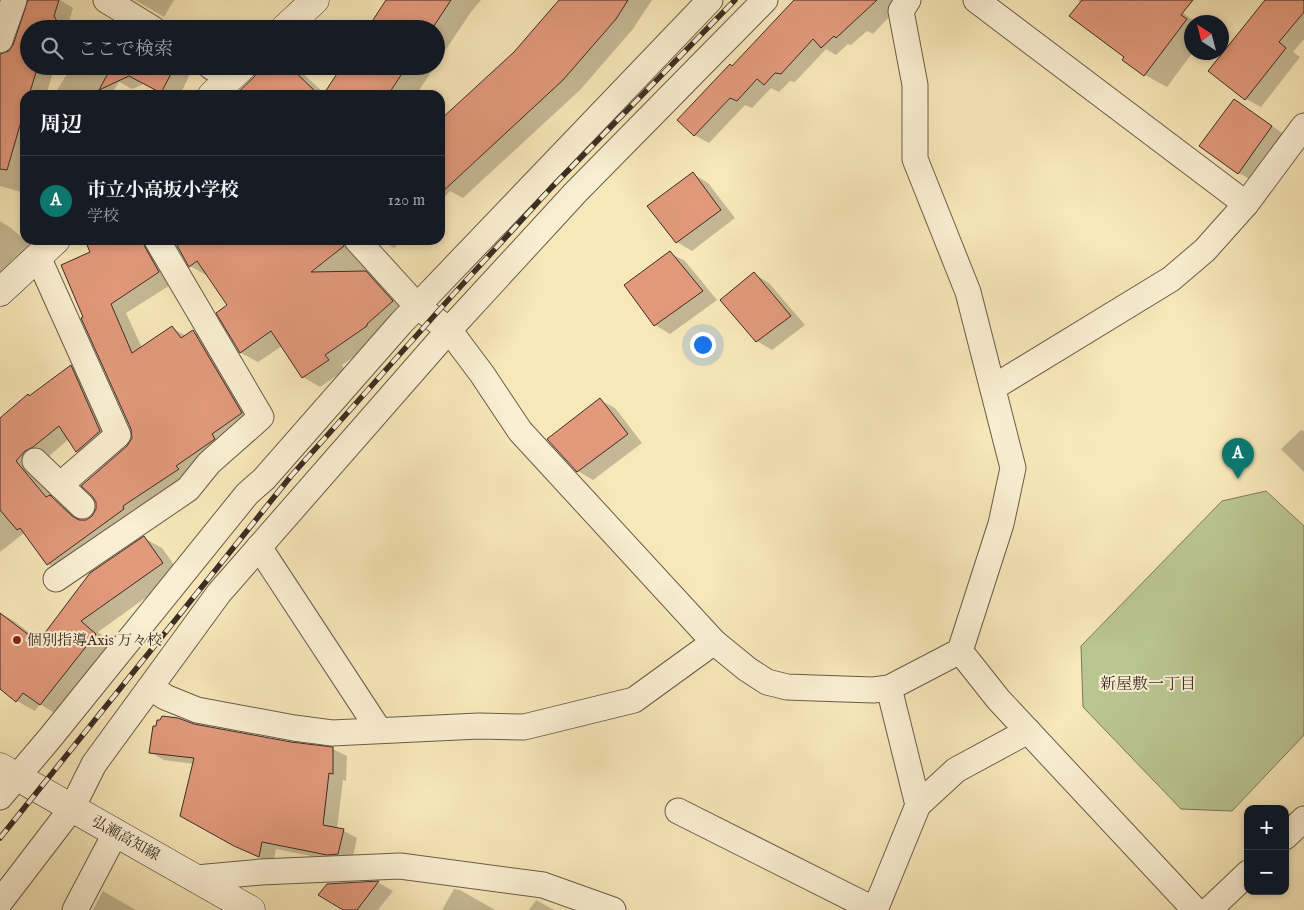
<!DOCTYPE html>
<html lang="ja">
<meta charset="utf-8">
<style>
body{margin:0;font-family:"IM FELL English","Noto Serif JP",serif;background:#20242c;color:#f1f3f6}
.controls{position:absolute;right:15px;bottom:15px;display:grid;overflow:hidden;border-radius:10px;box-shadow:0 2px 8px #0003}
.controls button{width:45px;height:45px;display:grid;place-items:center;padding:0;border:0;border-bottom:1px solid #363941;background:#171b24;color:#f1f3f6;font:25px sans-serif}
.compass{position:absolute;left:1184px;top:15px;width:45px;height:45px;border-radius:50%;background:#171b24;box-shadow:0 2px 8px #0003;rotate:324deg}
.you{position:absolute;left:702px;top:344px;width:18px;height:18px;margin:-12px;border:4px solid #fff;border-radius:50%;background:#1a73e8;box-shadow:0 0 0 8px #1a73e833}
.badge{display:grid;place-items:center;width:32px;height:32px;border-radius:50%;background:#0f766e;color:#fff;font-size:16px;font-weight:700}
.pin{position:absolute;translate:-50% -41px;filter:drop-shadow(0 1px 2px #0008)}
.pin::after{content:'';position:absolute;top:26px;width:18px;height:15px;background:inherit;clip-path:polygon(0 0,100% 0,50% 100%)}
.list{margin:0;padding:0;list-style:none}
h2{display:flex;justify-content:space-between;align-items:center;height:65px;margin:0;padding:0 20px;font-size:21px}
h2 small{font-size:16px;font-weight:400;color:#9ea1a6}
.list li{display:grid;grid-template-columns:32px 1fr auto;gap:15px;align-items:center;box-sizing:border-box;height:90px;padding:0 20px;border-top:1px solid #363941}
.list b{display:block;font-size:19px;white-space:nowrap}
.list p{margin:0;font-size:16px;white-space:nowrap;color:#9ea1a6}
.list em{font-size:16px;font-style:normal;color:#9ea1a6}
.icon{flex:none;width:28px;height:28px;fill:none;stroke:currentColor;stroke-width:2;stroke-linecap:round;stroke-linejoin:round}
.map{position:relative;flex:none;width:1304px;height:910px;overflow:hidden}
.search{position:absolute;background:#171b24;box-shadow:0 2px 8px #0003;left:20px;top:20px;width:425px;height:55px;display:flex;align-items:center;gap:12px;box-sizing:border-box;padding:0 18px;border-radius:28px;color:#9ea1a6;font-size:19px}
.panel{position:absolute;background:#171b24;box-shadow:0 2px 8px #0003;left:20px;top:90px;width:425px;height:155px;border-radius:15px}
.map>svg:first-child{display:block}
.green{fill:#bac691;stroke:#7a7a5a}
.shadow{fill:#0003}
.building{fill:#e2997c;stroke:#3b2d24}
.lines{fill:none;stroke-linecap:round;stroke-linejoin:round}
.street-casing{stroke:#6a5c49;stroke-width:27}
.secondary-casing{stroke:#3b2d24;stroke-width:29}
.street{stroke:#faefd2;stroke-width:25}
.secondary{stroke:#faefd2;stroke-width:28}
.rail-casing{stroke:#3b2d24;stroke-width:5.5}
.rail{stroke:#faefd2;stroke-width:4;stroke-dasharray:11;stroke-linecap:butt}
.poi-dot{fill:#8f2418;stroke:#faefd2;stroke-width:2}
.labels{text-anchor:middle;stroke-width:4;stroke-linejoin:round;paint-order:stroke}
.poi-label{font-size:15px;fill:#3b2d24;stroke:#faefd2;text-anchor:start}
.street-label{font-size:15px;fill:#3b2d24;stroke:#faefd2}
.neighbourhood-label{font-size:16px;fill:#3b2d24;stroke:#faefd2}
</style>
<div class="map">
<svg width="1304" height="910" viewBox="0 0 1304 910">
<rect width="100%" height="100%" fill="#f7e7b9"/>
<filter id="stains"><feTurbulence type="fractalNoise" baseFrequency=".004" numOctaves="4"/><feColorMatrix values="0 0 0 0 .2 0 0 0 0 .09 0 0 0 0 .02 0 0 0 .5 -.17"/></filter>
<radialGradient id="worn" r=".72"><stop offset=".6" stop-color="#630" stop-opacity="0"/><stop offset="1" stop-color="#630" stop-opacity=".3"/></radialGradient>
<!-- green -->
<path class="green" d="M1266,491l38,35v209l-72,76 -51,-2 -98,-102 -2,-61 141,-145z"/>
<!-- shadow -->
<g class="shadow">
<path d="M29,0h31l13,8 -6,21h-38v37h26l-9,29h-21v98l-25,-7v-134l1,3 10,-3 4,-7z"/>
<path d="M135,0h39l-10,17z"/>
<path d="M388,0h93l-10,12 -35,52v-35h-68z"/>
<path d="M561,0h91l-19,29 -53,61 -117,108 -13,-7 -10,11v-80l75,-69z"/>
<path d="M796,0h109l-32,34 -6,-3 -16,14 -3,-1 -12,11 -10,-6 -31,33 -5,-1 -11,11 -8,-4 -19,20 -7,-3 -36,38 -15,-8 38,-68z"/>
<path d="M1078,0h88l29,22h-3v30h1l-26,35 -22,-12 -19,-18z"/>
<path d="M1266,0h38v39l-11,13 7,5 -39,50 -15,-8z"/>
<path d="M112,22l12,7h-25z"/>
<path d="M72,66h112l-1,2 6,8 -9,19h-14l-22,-11 -12,5 -13,-7 -8,13h-57z"/>
<path d="M265,66h30l30,28 18,-28h92l-19,29h-175z"/>
<path d="M1234,100l53,36 -34,45 -14,-8z"/>
<path d="M693,174l15,9 27,35 -43,33 -15,-9 -28,-35z"/>
<path d="M0,221l11,7 25,22 -36,33z"/>
<path d="M87,240h75l13,42 -49,31 16,35 30,-20 14,8 7,-5 16,9 48,82 -193,151 -16,-9 -24,-31 -24,19v-132l71,-54 16,10 29,65 -23,19 -16,-9 -8,-12 -20,17 -8,4 -10,11 23,28 12,7 16,15h4l8,-5 39,-77 -1,-10 -40,-177z"/>
<path d="M175,240h80l-49,35 -16,-9z"/>
<path d="M285,240h79l45,71 -25,25 -42,29 3,5 -25,17 -17,-10 -21,-31 -24,16 -17,-9 -23,-40 11,-8z"/>
<path d="M380,240h22l-8,8z"/>
<path d="M670,253l15,8 32,39 -47,34 -15,-9 -30,-40z"/>
<path d="M754,274l15,9 36,42 -33,25 -15,-9 -35,-40z"/>
<path d="M600,400l15,8 27,35 -49,37 -15,-9 -29,-31z"/>
<path d="M1301,430l3,1v41l-23,-23z"/>
<path d="M144,538l18,10 18,25 -82,59 15,14 -55,69 -18,-11 -5,7 -18,-10 -17,-13v-75l14,8 26,20z"/>
<path d="M194,725l97,18 42,6 14,7 -1,25 -3,-1 -6,49 7,2 13,7 -5,23 -10,1 -66,-13 -3,15 -24,-11 -68,-38 13,-51 -30,-4 -14,-8z"/>
<path d="M379,883l14,8 -15,19h-32l-19,-25z"/>
<path d="M454,889l6,1 35,20h-53z"/>
<path d="M103,891l33,19h-43z"/>
<path d="M536,900l18,10h-25z"/>
</g>
<!-- building -->
<g class="building">
<path d="M28,0h31l-5,16 3,5 -2,8h-26v37h9l-9,29h-4v13l-18,62 -7,-1v-115l9,-3 4,-6z"/>
<path d="M386,0h65l-19,29h-65z"/>
<path d="M559,0h69l-12,19 -53,61 -123,114v-74l74,-68z"/>
<path d="M794,0h83l-41,38 -2,-2 -13,12 -8,-9 -32,35 -6,-1 -11,12 -7,-6 -20,22 -7,-3 -36,38 -17,-16 53,-56 2,2z"/>
<path d="M1082,0h111l-12,15 6,4 -43,57 -22,-16 2,-3 -55,-41z"/>
<path d="M1265,0h39v12l-25,30 7,6 -41,52 -37,-29z"/>
<path d="M112,66h63l-14,27 -32,-17 -30,14z"/>
<path d="M262,66h27l30,29h-84l19,-18z"/>
<path d="M342,66h65l-19,29h-65z"/>
<path d="M1234,99l38,27 -34,48 -39,-28z"/>
<path d="M693,172l28,38 -45,33 -29,-37z"/>
<path d="M85,240h58l2,7 14,25 -48,32 21,49 40,-27 9,12 12,-8 49,83 -30,21 3,5 -39,27 3,3 -56,37 1,3 -77,56 -27,-37 -3,2 -17,-20v-92l28,-24 1,2 42,-31 29,66 -24,21 -17,-26 -26,21 -8,4 -9,10 30,36 4,-2 22,21 7,4h7l6,-4 4,-7v-7l-4,-6 -11,-10 46,-40 5,-8 -1,-9 -50,-111 2,-1 -22,-52 29,-13z"/>
<path d="M174,240h169l1,6 -33,26 55,-1 27,30 -26,23v2l-42,29 4,5 -27,18 -31,-47 -31,22 -24,-40 11,-8 -30,-44 -8,6z"/>
<path d="M670,251l33,40 -49,35 -30,-41z"/>
<path d="M754,272l37,44 -35,26 -36,-42z"/>
<path d="M600,398l28,36 -51,38 -30,-33z"/>
<path d="M144,536l19,27 -82,58 15,13 -56,71 -17,-12 -7,9 -16,-13v-76l38,29 52,-69z"/>
<path d="M162,716l16,2 16,6 97,18 42,5v27l-4,-1 -6,52 21,4 -6,25 -11,1 -65,-13 -3,15 -25,-11 -54,-30 14,-58 -45,-5 4,-27h3l1,-6h3z"/>
<path d="M379,881l-22,29h-14l-25,-15 9,-11z"/>
</g>
<g class="lines">
<defs>
<g id="street">
<path d="M106,0l47,29"/>
<path d="M976,0l270,204"/>
<path d="M0,40l14,-40"/>
<path d="M210,66l19,13"/>
<path d="M357,240l60,66 32,24 33,44 38,57 194,211 33,27 20,13 20,5 27,1 59,2 16,-2 71,-37 41,-127 12,-56 -45,-176 -53,-133v-74l-14,-74 7,-11"/>
<path d="M38,257l80,178 -58,50"/>
<path d="M994,387l177,-108 34,-29 41,-46 58,-78"/>
<path d="M35,461l47,45"/>
<path d="M259,547l120,183"/>
<path d="M56,579l132,-90 21,-26 52,-46 -104,-177"/>
<path d="M960,651l38,48 197,211"/>
<path d="M151,687l14,10 32,13 97,18 38,5 147,-7 45,1 110,-27 80,-58"/>
<path d="M0,797l50,-59 197,-244 17,-15 137,-156 309,-323"/>
<path d="M918,805l38,-35 72,-39"/>
<path d="M678,811l197,99"/>
<path d="M1285,837l19,-18"/>
<path d="M196,878l65,-6 139,-6 143,19 70,25"/>
<path d="M0,902l72,-94 22,-44 125,-171 230,-263 126,-137 190,-193"/>
<path d="M75,910l41,-78"/>
<path d="M875,910l43,-105 -29,-117"/>
<path d="M1209,910l39,-37"/>
</g>
<g id="secondary">
<path d="M284,29l31,-29"/>
<path d="M212,95l31,-29"/>
<path d="M0,292l56,-52"/>
<path d="M0,767l251,143"/>
</g>
</defs>
<!-- street casing -->
<use href="#street" class="street-casing"/>
<!-- secondary casing -->
<use href="#secondary" class="secondary-casing"/>
<!-- street -->
<use href="#street" class="street"/>
<!-- secondary -->
<use href="#secondary" class="secondary"/>
<defs>
<path id="rail" d="M0,838l291,-362 159,-178 101,-110 184,-188"/>
</defs>
<!-- rail casing -->
<use href="#rail" class="rail-casing"/>
<!-- rail -->
<use href="#rail" class="rail"/>
</g>
<!-- markers -->
<circle class="poi-dot" cx="17" cy="640" r="5"/>
<g class="labels">
<!-- poi labels -->
<g class="poi-label">
<text x="27" y="645">個別指導Axis 万々校</text>
</g>
<!-- street labels -->
<g class="street-label">
<text transform="translate(126 838) rotate(29)" y="5">弘瀬高知線</text>
</g>
<!-- neighbourhood labels -->
<g class="neighbourhood-label">
<text x="1148" y="689">新屋敷一丁目</text>
</g>
</g>
<rect width="100%" height="100%" filter="url(#stains)"/>
<rect width="100%" height="100%" fill="url(#worn)"/>
</svg>
<div class="controls">
<button>+</button>
<button>−</button>
</div>
<svg class="compass" viewBox="-18 -18 36 36"><path d="M0-13l5 13h-10z" fill="#e53935"/><path d="M0 13l5-13h-10z" fill="#9ea1a6"/></svg>
<div class="you"></div>
<div class="pin badge" style="left:1238px;top:479px">A</div>
<div class="search"><svg class="icon" aria-label="search" viewBox="0 0 24 24"><circle cx="10" cy="10" r="6"/><path d="M15 15l6 6"/></svg>ここで検索</div>
<section class="panel">
<h2>周辺<small></small></h2>
<ul class="list">
<li><span class="badge">A</span><div><b>市立小高坂小学校</b><p>学校</p></div><em>120 m</em></li>
</ul>
</section>
</div>
